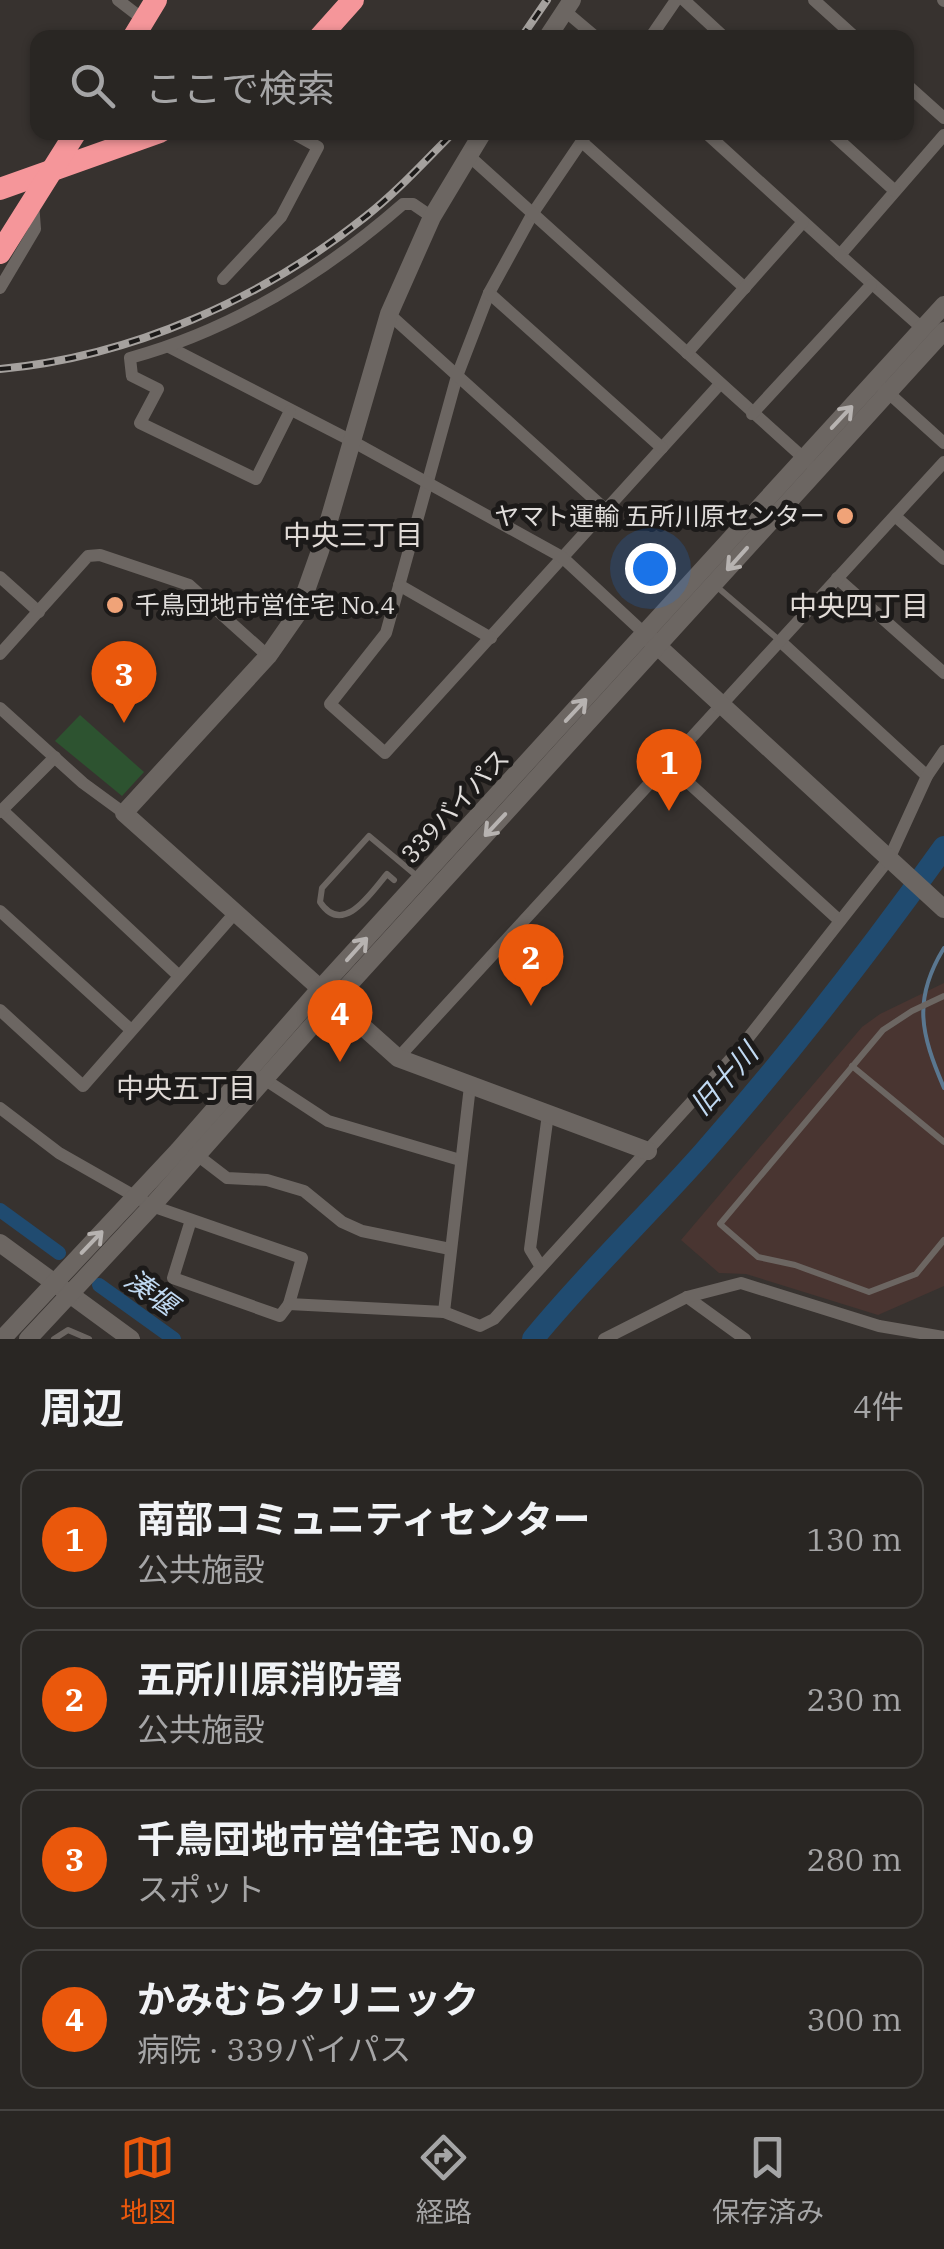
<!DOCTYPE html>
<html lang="ja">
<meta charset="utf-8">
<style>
body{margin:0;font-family:"IBM Plex Serif","Noto Sans JP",serif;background:#312e2b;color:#f1f3f6}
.you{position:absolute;left:650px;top:568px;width:35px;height:35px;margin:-25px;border:8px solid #fff;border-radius:50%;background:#1a73e8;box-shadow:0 0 0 15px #1a73e833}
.badge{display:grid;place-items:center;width:65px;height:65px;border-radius:50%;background:#ea580c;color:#fff;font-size:32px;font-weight:700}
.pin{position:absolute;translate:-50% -82px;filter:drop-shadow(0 2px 5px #0008)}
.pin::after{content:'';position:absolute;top:52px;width:35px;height:30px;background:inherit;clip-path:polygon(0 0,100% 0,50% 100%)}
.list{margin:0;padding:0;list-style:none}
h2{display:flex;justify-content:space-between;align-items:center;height:130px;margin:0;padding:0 40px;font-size:42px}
h2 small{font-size:32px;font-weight:400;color:#a5a5a6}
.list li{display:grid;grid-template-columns:65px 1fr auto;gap:30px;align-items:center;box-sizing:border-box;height:140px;margin:0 20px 20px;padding:0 20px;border:2px solid #454341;border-radius:20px}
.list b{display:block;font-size:38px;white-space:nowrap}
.list p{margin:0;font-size:32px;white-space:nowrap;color:#a5a5a6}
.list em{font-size:32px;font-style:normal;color:#a5a5a6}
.icon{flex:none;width:55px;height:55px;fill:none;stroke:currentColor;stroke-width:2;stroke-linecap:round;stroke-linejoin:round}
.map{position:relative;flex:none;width:944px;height:1339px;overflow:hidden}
.search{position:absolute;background:#292623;box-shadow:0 2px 8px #0004;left:30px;right:30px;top:30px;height:110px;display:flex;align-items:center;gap:25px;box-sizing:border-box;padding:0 35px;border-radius:20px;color:#a5a5a6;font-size:38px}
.sheet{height:770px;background:#292623}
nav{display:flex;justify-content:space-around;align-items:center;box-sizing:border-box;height:140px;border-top:2px solid #454341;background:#292623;font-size:28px;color:#a5a5a6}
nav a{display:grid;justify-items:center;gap:5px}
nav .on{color:#ea580c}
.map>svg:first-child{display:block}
.commercial{fill:#493531}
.green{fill:#2d5330}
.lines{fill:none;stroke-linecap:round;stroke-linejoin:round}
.stream{stroke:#5a7790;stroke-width:4}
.canal{stroke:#204b70;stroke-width:14}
.river{stroke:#204b70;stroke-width:22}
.lane{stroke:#6c6662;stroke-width:6}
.street{stroke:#6c6662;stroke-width:12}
.secondary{stroke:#6c6662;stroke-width:18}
.highway{stroke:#f5969a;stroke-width:22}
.rail-casing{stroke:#a5a19e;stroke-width:8}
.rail{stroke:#1c1a19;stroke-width:4;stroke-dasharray:11;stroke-linecap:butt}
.oneway{stroke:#b7b3b1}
.poi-dot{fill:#f0a378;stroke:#1c1a19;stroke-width:4}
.labels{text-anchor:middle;stroke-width:10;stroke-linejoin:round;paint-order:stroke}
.poi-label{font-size:25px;fill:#e0dddb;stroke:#1c1a19;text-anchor:end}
.street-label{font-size:25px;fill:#e0dddb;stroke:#1c1a19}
.neighbourhood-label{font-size:28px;fill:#e0dad6;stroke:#1c1a19}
.water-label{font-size:28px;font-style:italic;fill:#c0d9f2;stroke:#1c1a19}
</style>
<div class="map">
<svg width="944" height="1339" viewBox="0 0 944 1339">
<rect width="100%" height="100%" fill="#37322f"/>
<!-- commercial -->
<path class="commercial" d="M944,983v303l-66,29 -132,-41 -27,-1 -38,-33 181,-213 18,-13z"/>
<!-- green -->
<path class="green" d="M80,715l64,57 -22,24 -67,-55z"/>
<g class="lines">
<!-- stream -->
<path class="stream" d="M944,948c-32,52 -23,86 0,140"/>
<!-- canal -->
<g class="canal">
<path d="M0,1210l59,43"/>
<path d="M99,1285l75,54"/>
</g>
<!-- river -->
<path class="river" d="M533,1339c53,-65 114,-123 170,-186 86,-98 166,-201 241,-306"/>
<!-- lane -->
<g class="lane">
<path d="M716,586l63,54"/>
<path d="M394,880l-7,-6c-16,19 -44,63 -67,28l2,-14 47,-52 49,41"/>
<path d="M944,996l-32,15 -29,19 -163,194 38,33 37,8 74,27 47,-18 28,-34"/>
<path d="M852,1066l92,76"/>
<path d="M54,1339l14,-9 21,9"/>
</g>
<!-- street -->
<g class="street">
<path d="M118,0l26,20"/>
<path d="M684,0l41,38"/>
<path d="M814,0l42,38"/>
<path d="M943,0l1,1"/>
<path d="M565,11l32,27"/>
<path d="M650,38l26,-38"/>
<path d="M906,84l38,34"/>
<path d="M588,132l-55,81 -44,80 -32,83 -71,257 -56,71 55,49 335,-369"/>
<path d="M705,132l135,123 104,-120"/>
<path d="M830,132l65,59"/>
<path d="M582,142l163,146"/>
<path d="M468,155l340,307"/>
<path d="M840,255l83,74"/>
<path d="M223,279l58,-62 37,-70 -27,-15"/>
<path d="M0,288l35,-59 -2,-26"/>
<path d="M489,293l173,155"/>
<path d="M389,314l216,195"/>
<path d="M169,347l181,93 212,117 83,77"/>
<path d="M687,353l116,-131"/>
<path d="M883,388l61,55"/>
<path d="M290,411l-34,68 -116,-56 18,-34 -26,-13 -2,-18c102,-28 194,-85 273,-154h10l19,13"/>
<path d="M752,414l119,-129"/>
<path d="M895,516l49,43"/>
<path d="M0,577l39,35"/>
<path d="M837,578l107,95"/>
<path d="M399,585l92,53"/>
<path d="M780,641l147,135"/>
<path d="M0,654l88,-98 12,-1 89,30 79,71"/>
<path d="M0,708l83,75 41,30"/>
<path d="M668,764l172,157"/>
<path d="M3,811l176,165"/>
<path d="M0,812l55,-55"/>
<path d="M0,911l131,119"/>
<path d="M0,1010l83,76 151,-172"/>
<path d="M398,1058l546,-596"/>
<path d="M261,1077l67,44 132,39"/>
<path d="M0,1108l59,45 93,53 150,52 -13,46 -9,12 -107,-38 18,-58"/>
<path d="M197,1155l30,23 40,2 37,11 38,31 20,9 88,18"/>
<path d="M541,1267l-11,-18 18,-135"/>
<path d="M687,1297l58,42"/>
<path d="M289,1304l155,8 36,14 14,-7 243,-267 152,-193 38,-83 17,-25"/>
<path d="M444,1312l26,-226"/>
<path d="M604,1339l83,-42 54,-14 138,43 65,11"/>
</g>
<!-- secondary -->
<g class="secondary">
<path d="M547,38l25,-38"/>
<path d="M483,132l-51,85 -43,97 -69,237 -22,62 -30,43 -144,157 274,245 250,93"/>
<path d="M650,639l294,270"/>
<path d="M0,1243l131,96"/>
<path d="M2,1339l176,-188 141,-161 625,-685"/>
<path d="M28,1339l124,-133 181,-204 611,-671"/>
</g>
<!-- highway -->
<g class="highway">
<path d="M133,38l23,-38"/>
<path d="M319,38l34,-38"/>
<path d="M0,189l160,-57"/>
<path d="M0,253l76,-121"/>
</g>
<defs>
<g id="rail">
<path d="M521,38l26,-38"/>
<path d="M0,369c131,-12 262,-70 365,-152 32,-25 60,-56 89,-85"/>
</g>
</defs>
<!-- rail casing -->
<use href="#rail" class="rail-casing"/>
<!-- rail -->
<use href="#rail" class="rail"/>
</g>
<!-- one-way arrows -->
<defs><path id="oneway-shaft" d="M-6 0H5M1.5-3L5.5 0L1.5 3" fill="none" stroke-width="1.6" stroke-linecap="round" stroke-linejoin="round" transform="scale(2.5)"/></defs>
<g class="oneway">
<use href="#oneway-shaft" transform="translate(842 417) rotate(-47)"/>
<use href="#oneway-shaft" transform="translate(737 559) rotate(132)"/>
<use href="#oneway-shaft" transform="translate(576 710) rotate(-47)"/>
<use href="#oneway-shaft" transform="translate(495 825) rotate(133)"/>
<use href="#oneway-shaft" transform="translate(357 949) rotate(-48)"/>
<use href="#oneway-shaft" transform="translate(92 1242) rotate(-46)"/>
</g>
<!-- markers -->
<g class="poi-dot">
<circle cx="845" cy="516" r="10"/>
<circle cx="115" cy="605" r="10"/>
</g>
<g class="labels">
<!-- poi labels -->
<g class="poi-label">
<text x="825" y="525">ヤマト運輸 五所川原センター</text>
<text x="135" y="614" text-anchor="start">千鳥団地市営住宅 No.4</text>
</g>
<!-- street labels -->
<g class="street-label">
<text transform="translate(455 806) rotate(-47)" y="9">339バイパス</text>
</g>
<!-- neighbourhood labels -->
<g class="neighbourhood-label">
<text x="353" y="545">中央三丁目</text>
<text x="859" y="616">中央四丁目</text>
<text x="186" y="1098">中央五丁目</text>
</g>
<!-- water labels -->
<g class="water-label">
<text transform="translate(724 1079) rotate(-48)" y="10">旧十川</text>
<text transform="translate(151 1292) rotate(36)" y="10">湊堰</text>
</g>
</g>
</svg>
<div class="you"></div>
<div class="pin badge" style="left:669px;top:811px">1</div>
<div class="pin badge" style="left:531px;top:1006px">2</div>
<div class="pin badge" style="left:124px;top:723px">3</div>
<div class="pin badge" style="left:340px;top:1062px">4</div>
<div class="search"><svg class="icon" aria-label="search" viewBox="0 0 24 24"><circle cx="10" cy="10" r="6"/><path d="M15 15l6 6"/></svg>ここで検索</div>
</div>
<section class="sheet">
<h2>周辺<small>4件</small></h2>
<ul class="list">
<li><span class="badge">1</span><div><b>南部コミュニティセンター</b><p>公共施設</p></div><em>130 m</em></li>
<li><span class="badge">2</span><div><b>五所川原消防署</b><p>公共施設</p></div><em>230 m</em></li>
<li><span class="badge">3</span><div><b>千鳥団地市営住宅 No.9</b><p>スポット</p></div><em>280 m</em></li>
<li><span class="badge">4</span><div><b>かみむらクリニック</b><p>病院 · 339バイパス</p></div><em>300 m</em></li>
</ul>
</section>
<nav>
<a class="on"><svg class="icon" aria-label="map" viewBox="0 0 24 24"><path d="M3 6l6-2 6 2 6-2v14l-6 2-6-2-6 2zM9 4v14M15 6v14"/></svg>地図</a>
<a><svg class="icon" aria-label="directions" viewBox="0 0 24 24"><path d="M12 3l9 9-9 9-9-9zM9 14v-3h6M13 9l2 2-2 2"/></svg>経路</a>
<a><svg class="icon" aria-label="saved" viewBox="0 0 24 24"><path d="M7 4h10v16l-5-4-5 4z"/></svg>保存済み</a>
</nav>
